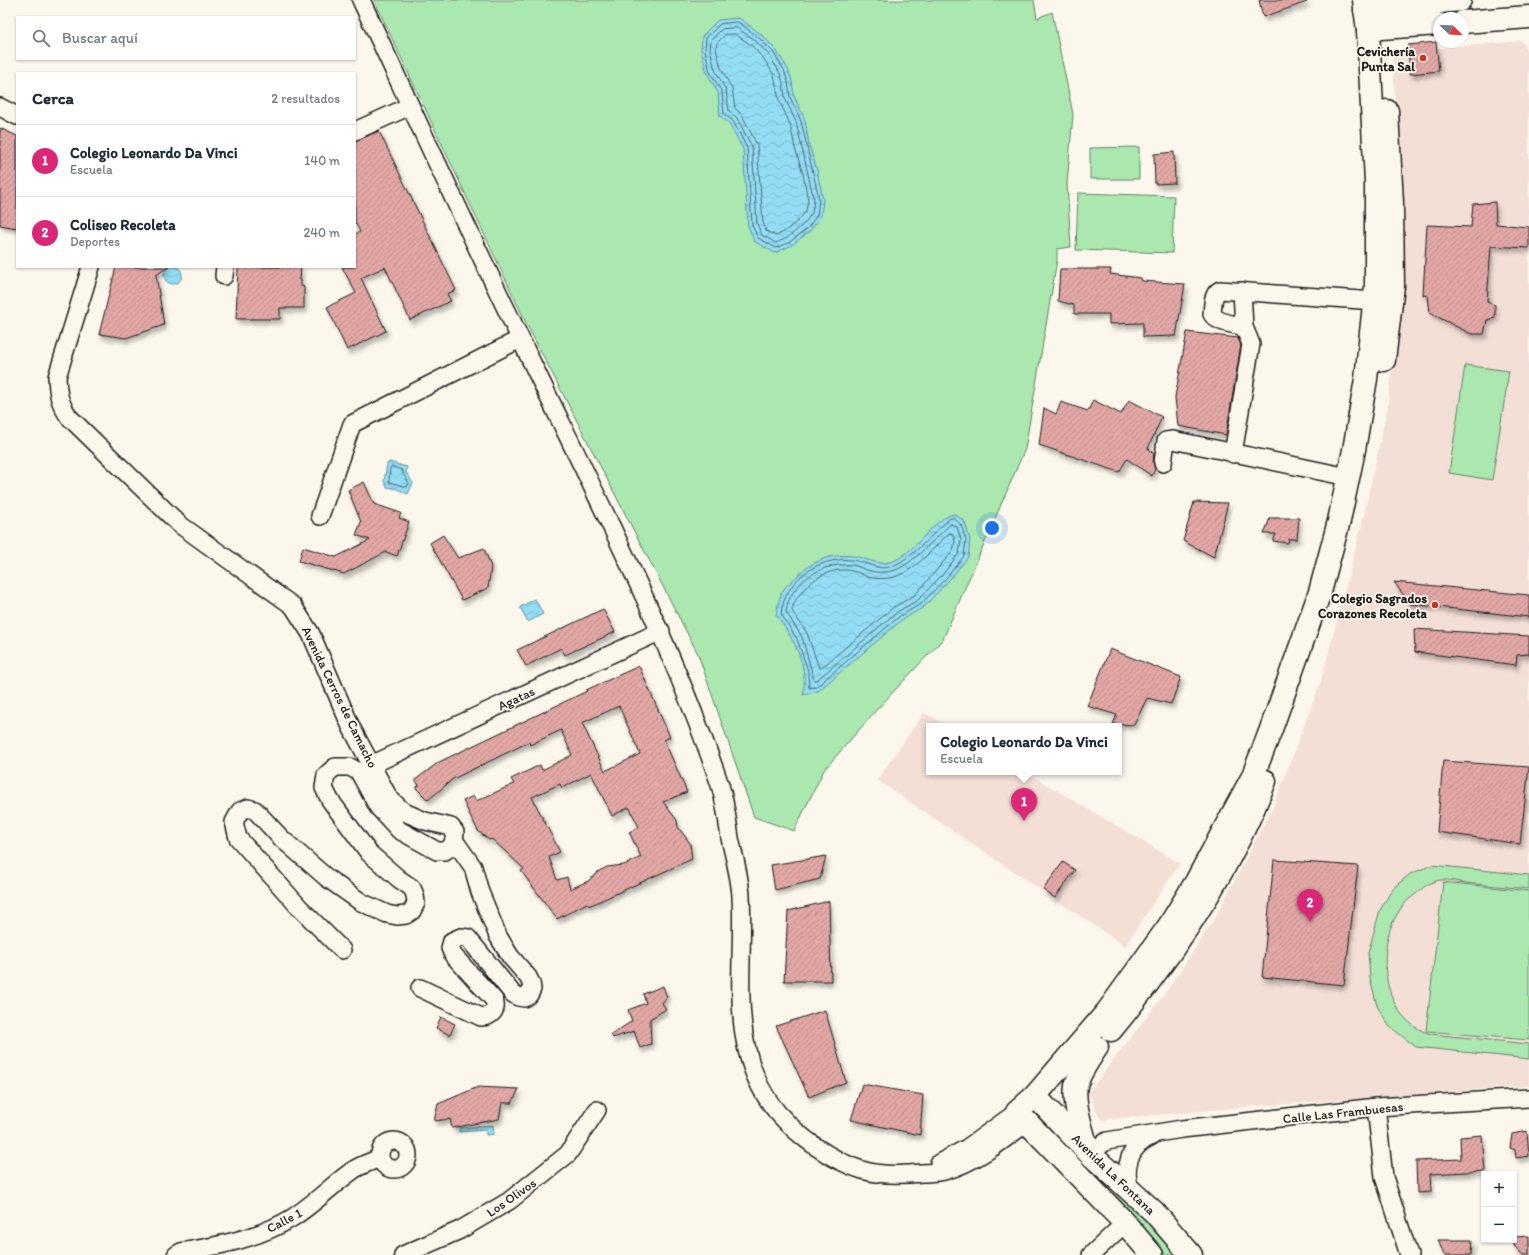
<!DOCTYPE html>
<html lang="es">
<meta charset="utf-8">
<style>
body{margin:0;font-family:Itim,sans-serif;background:#f2f2f3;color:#1f2937}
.controls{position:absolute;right:12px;bottom:12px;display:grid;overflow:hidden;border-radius:0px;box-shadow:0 1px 3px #0004}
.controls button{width:36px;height:36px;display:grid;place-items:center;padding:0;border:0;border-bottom:1px solid #e0e1e3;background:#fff;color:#1f2937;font:20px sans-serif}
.compass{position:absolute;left:1433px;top:12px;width:36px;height:36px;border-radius:50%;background:#fff;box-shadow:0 1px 3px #0004;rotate:114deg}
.you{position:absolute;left:992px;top:528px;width:14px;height:14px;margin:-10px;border:3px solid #fff;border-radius:50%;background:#1a73e8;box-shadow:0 0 0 6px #1a73e833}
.badge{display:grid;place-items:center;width:26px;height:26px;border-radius:50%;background:#db2777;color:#fff;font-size:13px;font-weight:700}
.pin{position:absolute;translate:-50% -33px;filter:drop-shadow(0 1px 2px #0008)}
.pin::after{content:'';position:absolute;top:21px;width:14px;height:12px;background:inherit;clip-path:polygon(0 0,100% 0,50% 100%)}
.popup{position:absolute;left:926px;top:723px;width:196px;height:52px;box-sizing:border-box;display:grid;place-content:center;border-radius:0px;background:#fff;filter:drop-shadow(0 1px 3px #0005);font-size:13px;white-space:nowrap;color:#747a83}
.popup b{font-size:15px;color:#1f2937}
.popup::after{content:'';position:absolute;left:50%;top:100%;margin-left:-8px;border:8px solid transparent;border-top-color:#fff}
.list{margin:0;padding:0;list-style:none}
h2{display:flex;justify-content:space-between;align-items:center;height:52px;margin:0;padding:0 16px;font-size:17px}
h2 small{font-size:13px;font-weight:400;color:#747a83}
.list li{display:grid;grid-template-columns:26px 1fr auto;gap:12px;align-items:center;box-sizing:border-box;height:72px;padding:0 16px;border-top:1px solid #e0e1e3}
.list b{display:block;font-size:15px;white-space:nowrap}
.list p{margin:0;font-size:13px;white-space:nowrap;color:#747a83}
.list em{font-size:13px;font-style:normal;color:#747a83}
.icon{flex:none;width:22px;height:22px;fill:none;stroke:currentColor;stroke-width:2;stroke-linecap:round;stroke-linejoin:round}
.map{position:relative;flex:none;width:1529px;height:1255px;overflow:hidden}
.search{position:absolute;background:#fff;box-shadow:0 1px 3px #0004;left:16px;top:16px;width:340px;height:44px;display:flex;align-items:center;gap:10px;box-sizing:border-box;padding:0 14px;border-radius:0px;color:#747a83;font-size:15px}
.panel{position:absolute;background:#fff;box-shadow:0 1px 3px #0004;left:16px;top:72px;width:340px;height:196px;border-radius:0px}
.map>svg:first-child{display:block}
.built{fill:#f4dfd7}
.green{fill:#aae8af;stroke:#638266}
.water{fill:url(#water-waves);stroke:#63909e}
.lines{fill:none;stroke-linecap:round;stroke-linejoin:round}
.shore{stroke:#4c6972;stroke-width:1}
.building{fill:url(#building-hatch);stroke:#1c1c1c;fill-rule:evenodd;filter:url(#shadow)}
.minor-casing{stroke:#1c1c1c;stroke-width:20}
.major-casing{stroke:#1c1c1c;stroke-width:25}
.minor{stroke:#fbf7ec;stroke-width:17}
.major{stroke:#fbf7ec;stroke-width:22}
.poi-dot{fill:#c8321e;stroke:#fbf7ec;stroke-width:1.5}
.labels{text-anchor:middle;stroke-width:3.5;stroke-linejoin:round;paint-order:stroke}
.poi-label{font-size:13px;font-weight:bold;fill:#1c1c1c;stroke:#fbf7ec;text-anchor:end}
.street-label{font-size:13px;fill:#1c1c1c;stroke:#fbf7ec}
</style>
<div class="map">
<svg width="1529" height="1255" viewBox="0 0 1529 1255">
<defs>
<pattern id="water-waves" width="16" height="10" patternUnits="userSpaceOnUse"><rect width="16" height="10" fill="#93ddf4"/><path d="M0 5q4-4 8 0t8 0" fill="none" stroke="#7ebdd1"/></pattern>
<pattern id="building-hatch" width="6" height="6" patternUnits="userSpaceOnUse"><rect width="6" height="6" fill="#e2a7a6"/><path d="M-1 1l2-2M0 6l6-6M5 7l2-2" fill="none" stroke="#c18f8e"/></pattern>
<filter id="shadow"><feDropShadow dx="2.5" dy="4.5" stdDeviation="2" flood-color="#0004"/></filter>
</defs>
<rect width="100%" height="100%" fill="#fbf7ec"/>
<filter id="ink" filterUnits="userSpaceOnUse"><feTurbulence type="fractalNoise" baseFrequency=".025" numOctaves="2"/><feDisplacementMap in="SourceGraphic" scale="8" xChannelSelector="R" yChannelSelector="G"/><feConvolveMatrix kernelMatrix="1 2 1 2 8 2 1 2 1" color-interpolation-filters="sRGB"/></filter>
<g filter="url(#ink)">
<!-- built -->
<g class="built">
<path d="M1522,41l7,15v1030l-271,20 -157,14 -13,-27 78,-101 49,-74 59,-113 47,-124 40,-153 26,-118 8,-64 1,-239 -4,-55z"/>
<path d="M924,713l23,13h-18v46h96l155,91 -55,83 -248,-166z"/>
</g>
<!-- green -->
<g class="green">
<path d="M374,0h660l3,18 15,-6 21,102 -6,70 4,63 -14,2v11l-32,189 -82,190 -64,68 -55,63 -30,61 -40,-14 -56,-163 -171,-329z"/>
<path d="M1139,147v32h-49v-31z"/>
<path d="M1078,193l96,3 -2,57 -96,-3z"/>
<path d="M1465,365l44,6 -17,109 -43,-7z"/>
<path d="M1432,865l97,10v14c-21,-2 -43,-4 -64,-6 -7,-1 -17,-4 -24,-3 -9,1 -18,7 -24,13 -7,5 -15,12 -19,20 -24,37 -15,108 33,121l98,10v15l-113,-12 -27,-21 -12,-20 -7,-28 -2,-25 12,-43 13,-22 17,-14z"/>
<path d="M1443,882l86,9v149l-103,-9z"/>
<path d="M1056,1127l84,81 39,47h-18l-112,-118z"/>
</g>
<!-- water -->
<g class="water">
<path d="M739,18l22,16 15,16 12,19 4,12 2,15 11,24 4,25 8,25 6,30 -2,16 -11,15 -18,14 -17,8 -21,-12 -6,-15 -5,-77 -14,-26 -9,-7 -2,-23 -11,-20 -6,-23 1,-14 16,-16z"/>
<circle cx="173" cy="275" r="9"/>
<path d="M389,462l18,5 -1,5 7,11 -5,11 -11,-5 -10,-2 -3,-6 3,-17z"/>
<path d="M955,514l10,8 5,18 -2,17 -18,22 -26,28 -21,12 -85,72 -15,4c6,-29 -10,-58 -27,-80 2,-9 3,-19 8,-26 2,-4 6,-6 9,-9 16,-17 35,-27 59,-24 13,1 24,10 38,6 24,-6 44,-46 65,-48z"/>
<path d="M535,599l8,15 -15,8 -8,-15z"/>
<path d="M493,1125l1,9 -8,1v-5l-27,2v-4z"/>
</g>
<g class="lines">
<!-- shore -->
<g class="shore">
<path d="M738,22l20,15 15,15 11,18 4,12 2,15 11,24 18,78 -2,16 -9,13 -18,14 -14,6 -18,-10 -6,-13 -5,-77 -14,-27 -9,-7 -2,-22 -12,-20 -5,-22 1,-12 14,-14z"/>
<path d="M737,28l18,12 14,15 11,18 3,10 2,15 11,24 18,78 -2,13 -8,11 -17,14 -11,5 -14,-8 -5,-11 -5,-77 -15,-29 -8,-7 -3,-21 -11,-20 -5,-21 1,-9 11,-11z"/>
<path d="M729,34h6l16,11 13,14 10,16 5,25 11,24 5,24 8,26 5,26 -2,11 -7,9 -15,12 -8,4 -10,-5 -3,-9 -6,-77 -15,-30 -7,-7 -3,-19 -11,-21 -5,-19 1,-6 8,-8z"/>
<path d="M392,467l10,3 1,4 6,9 -2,4 -18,-5 1,-14z"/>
<path d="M954,518l7,7 5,15 -2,16 -17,21 -26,27 -21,12 -84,71 -7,1 -1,-17 -11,-32 -16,-25c3,-33 38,-58 70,-54 14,1 27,12 42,6 22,-10 38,-31 56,-47z"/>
<path d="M951,524l6,3 4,13 -2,13 -16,21 -25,26 -21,12 -80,68h-3l-12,-43 -16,-25c3,-29 36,-50 64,-47 8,0 13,5 21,6 5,2 15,1 21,0 19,-4 44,-35 59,-47z"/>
<path d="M950,533l3,1 2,7 -2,10 -38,44 -21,12 -73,61h-2l-12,-35 -15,-22c2,-11 7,-16 14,-24 13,-13 32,-21 50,-15 4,1 8,3 11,5 7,2 21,2 28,0 23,-8 38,-30 55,-44z"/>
</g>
</g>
<!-- building -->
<g class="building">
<path d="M1259,0h47l1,2 -44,15z"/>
<path d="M1436,42l3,29 -29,3 -2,-29z"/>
<path d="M0,128l17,8v92l-17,-3z"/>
<path d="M379,131l77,159 -9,4 4,7 -41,19 -25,-53 -24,11 25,53 -39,19 -20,-43 29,-14 -14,-26h13v-33l5,-2 -5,-10v-81z"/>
<path d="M1174,152l1,31 -20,1 -1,-30z"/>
<path d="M1495,202l1,22 33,3v21l-38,-2 -4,56 8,3v13l-8,2 -3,14h-13l-41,-21 -2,-17 -5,-1 4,-70 44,2 2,-23z"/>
<path d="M116,267h53l-13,8 8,50 -38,13 -27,-4z"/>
<path d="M238,267h63l-1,13h1v6l3,1v21h-24v11h-44z"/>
<path d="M1060,269h51l-1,5 31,4 1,3 43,3 -9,52 -33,1v-14l-34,1v-10h-35v-9l-16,-4z"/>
<path d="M1187,332l51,6 3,7 -15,90 -48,-9 -3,-29z"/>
<path d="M1093,400l28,14 8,-14 33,17 -14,31 6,6 -1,8 2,7 -3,7 -25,-17 -8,13 -80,-27 5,-37 12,6 5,-12 27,9z"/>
<path d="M364,482l10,22 27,9 -2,5 10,4 -12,34 -11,-4 -42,22 -45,-13 4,-14 33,10 34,-17 -14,-5 5,-13 -13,-32z"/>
<path d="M1194,502l34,1 -14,54 -31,-16z"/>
<path d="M1270,518h29l-2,21h-8l-1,4 -15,-2 3,-7h-12z"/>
<path d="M443,535l15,23 26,-10 7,19 -3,21 -26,12 -32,-57z"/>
<path d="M1394,582l135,13v22l-119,-13z"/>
<path d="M603,609l12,23 -50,23 -4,-7 -35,18 -9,-16z"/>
<path d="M1414,629l115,7v18l-12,1 -1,10 -101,-13z"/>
<path d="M1110,649l71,28 -10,27 -24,-6 -13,27 -21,-1 4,-9 -30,-9z"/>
<path d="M639,666l31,71 -6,3 23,52 -24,10 14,18 1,7 12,16 2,16 -103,47 -2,-3 -30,16 -36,-48 3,-2 -32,-30 -3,1 -11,-9 -15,-30 10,-5 3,5 38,-17 -3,-5 29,-14 2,5 30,-15 -11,-25 -31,15 -1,-3 -76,37 -25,21 -12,-12 3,-3 -4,-5 24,-18 148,-71 -1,-1zM619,706l21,48 -35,17 -23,-48zM591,773l21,43 17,-9 10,20 -10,5 12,25 -17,8 -17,2 -8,4 -11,10 -18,8 -3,-12 -10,3 -8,-23 11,-5 -28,-55 28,-13 2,4z"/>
<path d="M1443,761l86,6 -9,77 -83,-12z"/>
<path d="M826,856l-6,23 -45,11 -4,-25z"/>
<path d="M1274,860l84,6 -14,119 -82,-8z"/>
<path d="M1063,862l12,8 -20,28 -12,-8z"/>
<path d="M829,901l2,80h-47l4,-70z"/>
<path d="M663,986l4,11 -5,6 4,6 -16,10 1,25 -11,4 -6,-17 -21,7 -2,-3 21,-14 -4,-11 18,-7 -3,-9z"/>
<path d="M825,1010l21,72 -37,15 -33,-71z"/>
<path d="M441,1017l14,7 -5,11 -14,-7z"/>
<path d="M862,1084l61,11 -3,40 -69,-15z"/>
<path d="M478,1087l41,2 -7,14h-10l-3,16 -47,9 -2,-9 -16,2 4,-17z"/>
<path d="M1527,1131l2,25 -13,2 -1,-8 -5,-2 2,-14z"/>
<path d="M1482,1135l3,36 -55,3 1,18 -14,1 -1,-32 45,-2 -1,-22z"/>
<path d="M1529,1236v19h-6l-9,-9v-9z"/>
<path d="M1438,1240h34l-1,15h-27z"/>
</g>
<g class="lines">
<defs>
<g id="minor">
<path d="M361,0c58,124 115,248 175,371 65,134 133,267 182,408 7,19 9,39 12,59 4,19 10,39 11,58 4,73 -15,155 36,216 22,25 53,48 85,58 19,6 40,5 60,3 7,0 15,-1 22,-2 29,-7 60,-31 83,-49"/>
<path d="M0,107l17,9"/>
<path d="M355,131l55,-25"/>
<path d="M91,267l-34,110c1,18 2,25 12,40l110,107 114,82 18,28 40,93 38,71 15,14 21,9 26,6 4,5 -1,8 -3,7 -6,4h-8l-38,-21 -21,-23 -19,-35 -9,-5h-15l-9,8 -2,13 6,12 39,53 30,26 13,9 3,7 1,8 -4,8 -6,4 -9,1 -10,-2 -26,-12 -34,-24 -46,-40 -26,-28 -7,-2 -8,3 -6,11 4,16 61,69 43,43"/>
<path d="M224,276l1,-9"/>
<path d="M1244,327c-10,-3 -27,-4 -32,-13 1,-8 0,-20 8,-24l155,11"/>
<path d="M1233,454l18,-110 -7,-17 -2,-36"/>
<path d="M1163,463l3,-22 7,-1 175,37"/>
<path d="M320,516l32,-92 168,-85"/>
<path d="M371,765l290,-134"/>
<path d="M420,988l61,29c10,0 17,-7 13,-17l-41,-45 -3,-7 2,-7 9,-4 7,1 45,56 5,3 6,1 5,-3 3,-6 -1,-6 -3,-6 -18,-21 -12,-20 -18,-44 -7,-25 -19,-27"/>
<path d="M1376,1107l8,70 25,78"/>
<circle cx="394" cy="1155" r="14"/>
<path d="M1089,1153l18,-12 75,-12 194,-22 153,-9"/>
<path d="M939,1163l28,-15 50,-36"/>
<path d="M1130,1190c-7,-23 -1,-44 22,-54"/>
<path d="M176,1255l5,-3c38,-6 78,-14 111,-34 22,-14 39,-32 60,-47 8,-6 19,-9 28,-13"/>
<path d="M403,1255l57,-25 49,-29 59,-47 29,-44"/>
<path d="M1091,1255l34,-32"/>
</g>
<g id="major">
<path d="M1365,10l95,-10"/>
<path d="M1463,22l66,-5"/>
<path d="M1368,31l13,-3 58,-4"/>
<path d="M1384,360l9,-74 -1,-83 -5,-92"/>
<path d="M1111,1030c61,-74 119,-159 154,-249"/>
<path d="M1035,1096l54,57 65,59 37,43"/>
<path d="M1088,1150c-5,-16 -17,-52 -11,-68 4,-12 13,-24 20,-35"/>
<path d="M1152,1255l-27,-32 -108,-111 18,-16 72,-84 62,-86 27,-44 56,-104 18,-46 50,-140 19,-71 15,-71 12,-71 10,-93v-104l-8,-151 -4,-31"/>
</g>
</defs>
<!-- minor casing -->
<use href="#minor" class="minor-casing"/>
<!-- major casing -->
<use href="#major" class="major-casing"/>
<!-- minor -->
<use href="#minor" class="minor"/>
<!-- major -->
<use href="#major" class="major"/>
</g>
</g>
<!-- markers -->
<g class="poi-dot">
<circle cx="1423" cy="58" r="4"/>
<circle cx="1435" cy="605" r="4"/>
</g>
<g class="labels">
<!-- poi labels -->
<g class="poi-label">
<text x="1415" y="56">Cevichería<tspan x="1415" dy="15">Punta Sal</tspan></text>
<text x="1427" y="603">Colegio Sagrados<tspan x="1427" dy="15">Corazones Recoleta</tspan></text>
</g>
<!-- street labels -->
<g class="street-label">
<text transform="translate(340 697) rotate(64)" y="5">Avenida Cerros de Camacho</text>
<text transform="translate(516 698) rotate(-25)" y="5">Agatas</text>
<text transform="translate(1343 1112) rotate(-6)" y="5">Calle Las Frambuesas</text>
<text transform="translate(1114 1174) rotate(44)" y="5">Avenida La Fontana</text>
<text transform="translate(511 1197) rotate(-35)" y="5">Los Olivos</text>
<text transform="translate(284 1220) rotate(-28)" y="5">Calle 1</text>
</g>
</g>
</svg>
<div class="controls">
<button>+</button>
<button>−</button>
</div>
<svg class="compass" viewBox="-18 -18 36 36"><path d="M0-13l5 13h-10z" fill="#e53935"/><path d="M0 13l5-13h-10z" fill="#747a83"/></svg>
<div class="you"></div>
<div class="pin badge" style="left:1024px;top:821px">1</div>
<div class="popup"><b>Colegio Leonardo Da Vinci</b>Escuela</div>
<div class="pin badge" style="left:1310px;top:922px">2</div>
<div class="search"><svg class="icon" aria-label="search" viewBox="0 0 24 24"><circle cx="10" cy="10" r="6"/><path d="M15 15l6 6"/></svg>Buscar aquí</div>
<section class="panel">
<h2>Cerca<small>2 resultados</small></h2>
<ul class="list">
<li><span class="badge">1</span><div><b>Colegio Leonardo Da Vinci</b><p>Escuela</p></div><em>140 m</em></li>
<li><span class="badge">2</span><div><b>Coliseo Recoleta</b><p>Deportes</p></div><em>240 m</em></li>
</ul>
</section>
</div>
